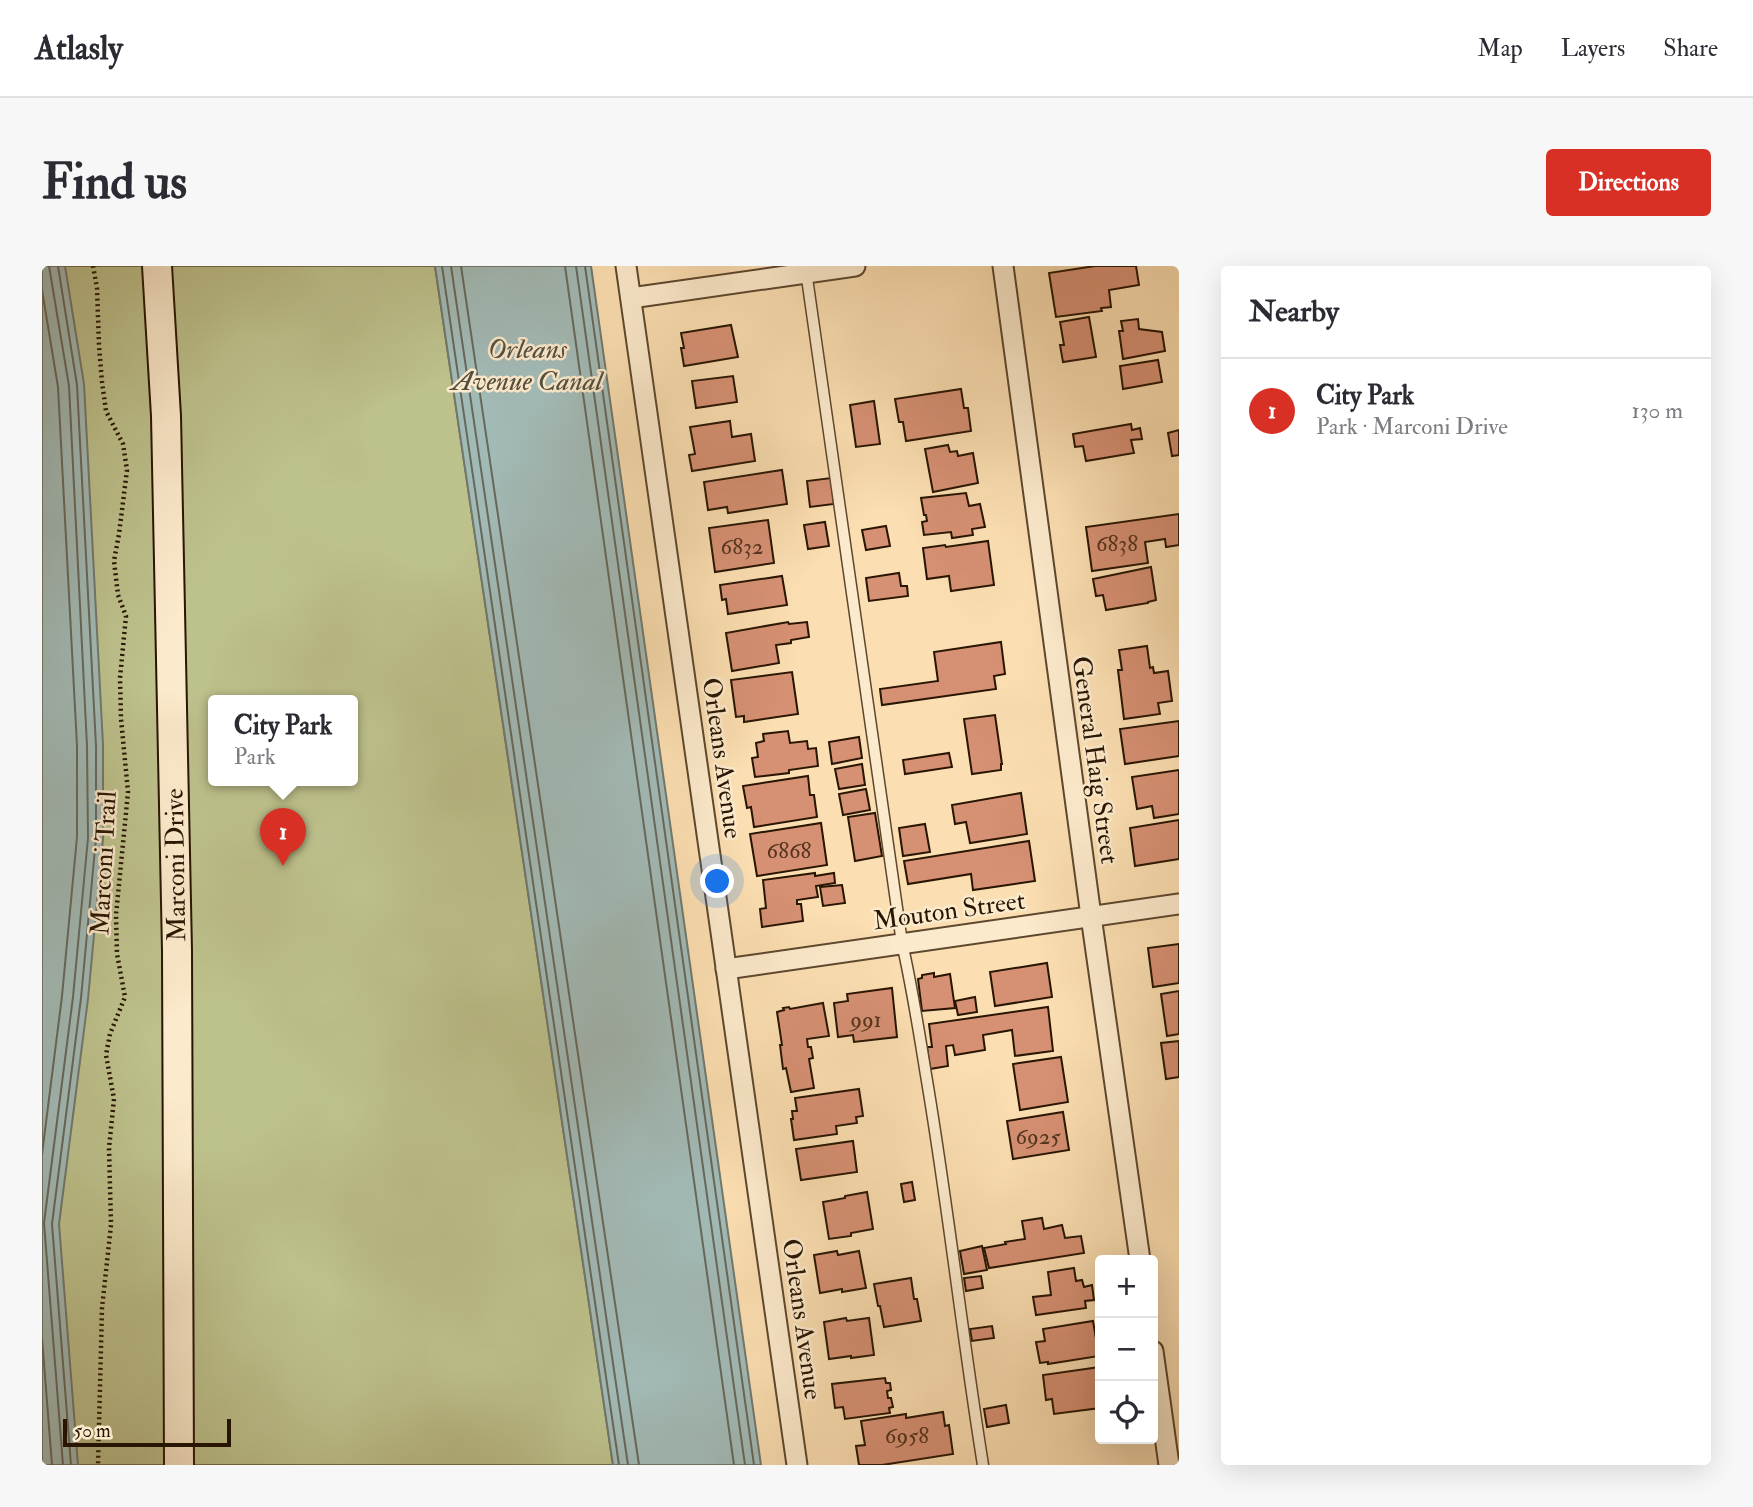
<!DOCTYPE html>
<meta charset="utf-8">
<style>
body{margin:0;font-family:"IM FELL Double Pica",serif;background:#f7f7f7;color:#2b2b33}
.controls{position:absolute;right:21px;bottom:21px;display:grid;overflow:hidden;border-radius:7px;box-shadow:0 7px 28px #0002}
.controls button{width:63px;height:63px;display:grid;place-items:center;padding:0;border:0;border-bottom:2px solid #e1e1e2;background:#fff;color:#2b2b33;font:35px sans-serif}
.scale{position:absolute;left:21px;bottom:18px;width:168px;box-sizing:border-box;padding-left:7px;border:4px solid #281502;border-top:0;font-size:19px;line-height:24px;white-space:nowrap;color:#281502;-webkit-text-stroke:5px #fceacc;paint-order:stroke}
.you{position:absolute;left:676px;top:616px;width:24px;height:24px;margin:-18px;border:5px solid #fff;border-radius:50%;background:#1a73e8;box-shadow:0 0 0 10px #1a73e833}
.badge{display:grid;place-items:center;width:46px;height:46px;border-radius:50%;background:#d93025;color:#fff;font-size:23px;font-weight:700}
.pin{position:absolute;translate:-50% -58px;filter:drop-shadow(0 2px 4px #0008)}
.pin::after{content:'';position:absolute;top:37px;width:24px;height:21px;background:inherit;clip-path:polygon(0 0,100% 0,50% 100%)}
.popup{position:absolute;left:166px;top:429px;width:150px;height:91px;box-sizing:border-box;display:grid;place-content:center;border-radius:7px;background:#fff;filter:drop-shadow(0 2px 5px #0005);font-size:23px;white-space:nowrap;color:#7c7c81}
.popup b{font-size:26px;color:#2b2b33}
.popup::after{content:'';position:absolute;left:50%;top:100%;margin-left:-14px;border:14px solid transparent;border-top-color:#fff}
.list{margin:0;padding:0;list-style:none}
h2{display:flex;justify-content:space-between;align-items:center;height:91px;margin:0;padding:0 28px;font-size:30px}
h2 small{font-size:23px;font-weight:400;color:#7c7c81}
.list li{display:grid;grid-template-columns:46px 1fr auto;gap:21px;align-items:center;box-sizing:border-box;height:105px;padding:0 28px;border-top:2px solid #e1e1e2}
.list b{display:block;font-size:26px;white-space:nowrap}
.list p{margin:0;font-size:23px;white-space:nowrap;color:#7c7c81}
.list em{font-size:23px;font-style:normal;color:#7c7c81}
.icon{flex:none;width:38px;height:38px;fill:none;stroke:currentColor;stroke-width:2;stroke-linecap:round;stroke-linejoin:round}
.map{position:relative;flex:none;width:1137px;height:1199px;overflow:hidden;border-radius:7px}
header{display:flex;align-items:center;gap:42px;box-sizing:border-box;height:98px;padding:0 35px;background:#fff;border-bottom:2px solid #e1e1e2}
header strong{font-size:33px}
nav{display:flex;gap:38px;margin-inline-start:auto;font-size:24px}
.intro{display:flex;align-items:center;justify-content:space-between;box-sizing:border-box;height:168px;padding:0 42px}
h1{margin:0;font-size:49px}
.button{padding:18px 32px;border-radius:7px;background:#d93025;color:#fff;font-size:24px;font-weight:700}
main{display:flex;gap:42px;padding:0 42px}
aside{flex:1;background:#fff;border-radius:7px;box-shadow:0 7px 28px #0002}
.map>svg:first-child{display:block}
.green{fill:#bdc18c;stroke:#726b47;stroke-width:2;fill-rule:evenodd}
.water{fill:#a2bab6;stroke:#71786e;stroke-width:2}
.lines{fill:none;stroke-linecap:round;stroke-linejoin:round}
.shore{stroke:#65685c;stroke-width:2}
.building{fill:#d69073;stroke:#281502;stroke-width:2}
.lane-casing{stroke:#5d472e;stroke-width:13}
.street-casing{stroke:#5d472e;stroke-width:23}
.secondary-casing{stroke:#281502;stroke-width:32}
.path{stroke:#281502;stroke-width:4.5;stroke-dasharray:2 3.5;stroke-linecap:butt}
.lane{stroke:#fceacc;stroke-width:10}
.street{stroke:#fceacc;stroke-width:19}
.secondary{stroke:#fceacc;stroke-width:28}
.labels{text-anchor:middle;stroke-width:5;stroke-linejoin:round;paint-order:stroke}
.number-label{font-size:23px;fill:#54341e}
.street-label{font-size:26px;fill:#281502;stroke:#fceacc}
.water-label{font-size:28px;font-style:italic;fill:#534f41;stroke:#fceacc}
</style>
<header>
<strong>Atlasly</strong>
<nav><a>Map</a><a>Layers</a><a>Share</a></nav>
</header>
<div class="intro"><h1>Find us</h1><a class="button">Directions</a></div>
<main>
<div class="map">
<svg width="1137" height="1199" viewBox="0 0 1137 1199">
<rect width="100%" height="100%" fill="#fbdeb1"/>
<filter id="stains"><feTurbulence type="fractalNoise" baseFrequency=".00286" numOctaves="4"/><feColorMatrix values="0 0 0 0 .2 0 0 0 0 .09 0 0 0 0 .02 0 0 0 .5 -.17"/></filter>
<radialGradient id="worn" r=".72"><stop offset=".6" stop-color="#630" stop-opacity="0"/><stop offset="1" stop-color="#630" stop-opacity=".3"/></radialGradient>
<!-- green -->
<path class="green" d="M0,0h393l178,1199h-571zM171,434h140v80h-140z"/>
<!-- water -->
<g class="water">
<path d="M0,0h23l19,118 19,361v94l-15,160 -29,225 19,241h-36z"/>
<path d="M393,0h156l170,1199h-148z"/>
</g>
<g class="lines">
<!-- shore -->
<g class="shore">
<path d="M7,0l20,120 18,360 1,92 -15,159 -29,226 19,242"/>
<path d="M16,0l19,119 19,361v92l-15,160 -29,226 19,241"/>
<path d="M400,0l177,1199"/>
<path d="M409,0l177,1199"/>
<path d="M419,0l178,1199"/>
<path d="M523,0l169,1199"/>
<path d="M534,0l169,1199"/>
<path d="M543,0l169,1199"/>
<path d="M0,24l16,97 19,359v91l-15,159 -20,158"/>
<path d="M0,1072l10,127"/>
</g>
</g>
<!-- building -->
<g class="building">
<path d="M1053,0h41l3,19 -30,5 2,17 -10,1 1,3 -46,6 -7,-44z"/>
<path d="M1047,51l7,40 -33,5 -3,-17h4l-4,-23z"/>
<path d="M1096,53l1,10 23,3 3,19 -42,8 -4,-28h4l-2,-10z"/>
<path d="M689,59l7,32 -54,9 -3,-18h3l-3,-15z"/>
<path d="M1116,94l4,22 -39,7 -3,-23z"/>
<path d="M691,110l4,26 -41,6 -4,-27z"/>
<path d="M919,123l3,19h4l3,23 -65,10 -3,-19h-4l-4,-23z"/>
<path d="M832,135l6,43 -24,3 -6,-42z"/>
<path d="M688,155l2,16 19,-3 4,27 -63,10 -3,-16 6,-1 -5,-27z"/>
<path d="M1089,158l1,6 8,-2 2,11 -11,1 3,13 -48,8 -3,-15 -8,1 -2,-13z"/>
<path d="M1137,164v25l-7,1 -4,-23z"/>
<path d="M906,179l2,7 7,-1 1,5 15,-3 5,30 -45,9 -8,-43z"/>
<path d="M740,204l5,34 -59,9 -1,-6 -19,3 -4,-28z"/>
<path d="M789,212l3,26 -24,3 -3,-26z"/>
<path d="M924,227l3,13 11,-2 5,23 -13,2 1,6 -21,3 -1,-6 -27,3 -2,-13 5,-1 -1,-6h-2l-3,-17z"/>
<path d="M1137,248v31l-13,2 -1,-8 -20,3 3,21 -56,8 -6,-44z"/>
<path d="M726,254l6,43 -59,9 -6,-44z"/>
<path d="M783,256l4,24 -21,3 -4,-24z"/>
<path d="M844,260l4,20 -24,4 -4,-20z"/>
<path d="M946,275l6,44 -43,6 -2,-15 -22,3 -4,-31 22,-3 1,2z"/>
<path d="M1109,301l5,33 -8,2v1l-42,7 -3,-15 -7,1 -3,-17z"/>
<path d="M857,307l2,13h6l1,10 -39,5 -3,-23z"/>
<path d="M740,310l5,29 -59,9 -2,-15 -4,1 -2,-15z"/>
<path d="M746,356l1,2 18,-2 2,15 -18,3v3l-15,2 3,18 -47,8 -6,-38z"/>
<path d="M959,376l4,32 -11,2 2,13 -114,16 -2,-16 58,-8 -4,-29z"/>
<path d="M1105,380l3,22 3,-1 1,6 14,-2 4,30 -14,2 2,11 -36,5 -6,-49h4l-3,-20z"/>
<path d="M750,406l6,42 -54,8v-6l-8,1 -5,-37z"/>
<path d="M953,449l7,49h-1v6l-29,4 -8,-55z"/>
<path d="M1137,455v35l-54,8 -5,-35z"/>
<path d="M746,465l2,12 17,-2 1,8 8,-1 2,18 -29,4v3l-34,4 -3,-19 6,-1 -2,-14 8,-2 -1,-7z"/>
<path d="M817,471l3,21 -30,6 -3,-22z"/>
<path d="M907,487l3,14 -47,7 -2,-14z"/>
<path d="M820,498l3,21 -26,4 -4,-20z"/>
<path d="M1137,504v44l-25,4 -2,-12 -15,3 -5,-32z"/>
<path d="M766,510l2,19h4l3,22 -63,10 -3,-20 -4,1 -4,-22z"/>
<path d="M824,523l4,21 -27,5 -4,-21z"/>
<path d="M979,527l6,41 -57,9 -4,-21 -11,2 -3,-19z"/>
<path d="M833,547l7,43 -27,5 -7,-44z"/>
<path d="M1137,554v39l-44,7 -5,-38z"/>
<path d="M779,557l6,42 -70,11 -7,-42z"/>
<path d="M883,558l5,28 -27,4 -4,-28z"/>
<path d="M987,575l6,40 -62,9 -2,-16 -63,10 -4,-23z"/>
<path d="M773,607v3l19,-3 1,10 -19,3 2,11 -21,3v4h4l2,17 -41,6 -2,-18 6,-1 -3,-28z"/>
<path d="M800,619l3,18 -22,3 -3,-19z"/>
<path d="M1137,678v39l-26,4 -5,-39z"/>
<path d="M1005,697l5,34 -57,9 -5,-34z"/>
<path d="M892,707v4l16,-3 5,34 -33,3 -4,-32 4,-1v-3z"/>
<path d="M850,722l5,49 -43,5 -1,-7 -15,2 -4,-34 14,-2 -1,-7z"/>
<path d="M1137,725v43l-12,2 -6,-42z"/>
<path d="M933,731l2,15 -19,3 -3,-14z"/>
<path d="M781,737l6,33 -22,3 1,8h3l2,11 -4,1 5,29 -23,4 -5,-24 -3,1 -3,-24h2l-5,-33 7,-2 -1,-2 6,-1 1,2z"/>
<path d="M1006,741l5,44 -38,5 -3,-26 -29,5 2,15 -30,5 -2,-10 -7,1 2,20 -18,3 -3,-22h5l-3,-23z"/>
<path d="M1137,775v36l-13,2 -5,-36z"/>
<path d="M1019,791l7,45 -48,8 -7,-46z"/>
<path d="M817,823l4,27 -7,1 1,6 -21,3 1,8 -43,6 -3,-21h2l-1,-8h5l-2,-13z"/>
<path d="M1021,846l6,38 -56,9 -6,-38z"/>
<path d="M811,875l4,31 -56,8 -5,-31z"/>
<path d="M870,916l3,18 -11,2 -3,-18z"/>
<path d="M825,926l6,37 -22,4v3l-22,3 -6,-37 22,-4v-2z"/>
<path d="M1000,952l2,11 18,-4 3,13 16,-2 3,17 -95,15 -5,-20 22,-4 -1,-2 20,-3 -3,-18z"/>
<path d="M940,980l5,24 -23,4 -4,-23z"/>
<path d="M795,985l1,4 21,-4 7,37 -24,4v-3l-22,4 -6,-38z"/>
<path d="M1032,1002l2,13 6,-1 2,7 8,-2 2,15 -9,1 1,7 -50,7 -3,-18 18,-2 -3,-23z"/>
<path d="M939,1010l2,12 -17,3 -2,-13z"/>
<path d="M869,1012l3,21h3l4,22 -37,6 -4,-21h-2l-4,-22z"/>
<path d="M804,1052l1,3 22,-3 5,37 -23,3v-2l-22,3 -5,-37z"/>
<path d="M1051,1055l6,35 -51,8v-2l-8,1 -4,-21 9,-1 -2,-12z"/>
<path d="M950,1060l2,12 -22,3 -2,-12z"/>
<path d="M1058,1101v41l-46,6 -2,-15 -6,1 -3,-25z"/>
<path d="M843,1112l1,5h4l1,7 -4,1 1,7h3l2,9 -4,1 1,5 -45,6 -2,-12 -8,1 -3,-24z"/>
<path d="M964,1139l3,18 -22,4 -3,-18z"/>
<path d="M901,1146l2,14 4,-1 4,29 -71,11h-23l-3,-19 9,-1 -4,-24 45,-7v4z"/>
</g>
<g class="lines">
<defs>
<path id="lane" d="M764,5l96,672c10,44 17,88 24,132 22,129 36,260 57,390"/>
<g id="street">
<path d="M584,0l171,1199"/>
<path d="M961,0l88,650 49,344"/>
<path d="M589,32l224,-32"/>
<path d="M684,703l453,-65"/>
<path d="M1111,1085l16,114"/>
</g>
<path id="secondary" d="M115,0l9,150 11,535 2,514"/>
</defs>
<!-- lane casing -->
<use href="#lane" class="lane-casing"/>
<!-- street casing -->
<use href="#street" class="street-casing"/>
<!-- secondary casing -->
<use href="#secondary" class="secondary-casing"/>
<!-- path -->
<path class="path" d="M51,0l4,22 2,58 3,36 4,29 17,33 4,26 -8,64 -5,27 4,34 8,21 -6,62 1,41 7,73 -12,123 1,39 8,43 -15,37 -4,21 8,44 -5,49 2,77 -9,83 -4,157"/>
<!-- lane -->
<use href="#lane" class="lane"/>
<!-- street -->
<use href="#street" class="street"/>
<!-- secondary -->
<use href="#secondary" class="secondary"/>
</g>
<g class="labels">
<!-- number labels -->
<g class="number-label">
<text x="1075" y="285">6838</text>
<text x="700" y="288">6832</text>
<text x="747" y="592">6868</text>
<text x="824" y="761">991</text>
<text x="996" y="878">6925</text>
<text x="865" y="1177">6958</text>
</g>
<!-- street labels -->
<g class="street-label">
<text transform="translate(681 492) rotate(82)" y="9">Orleans Avenue</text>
<text transform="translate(1054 494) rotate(82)" y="9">General Haig Street</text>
<text transform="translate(61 597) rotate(-87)" y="9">Marconi Trail</text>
<text transform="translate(133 599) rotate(-91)" y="9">Marconi Drive</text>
<text transform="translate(907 644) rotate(-8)" y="9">Mouton Street</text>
<text transform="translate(761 1053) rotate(82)" y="9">Orleans Avenue</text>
</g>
<!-- water labels -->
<g class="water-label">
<text x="485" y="92">Orleans<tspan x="485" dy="32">Avenue Canal</tspan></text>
</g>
</g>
<rect width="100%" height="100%" filter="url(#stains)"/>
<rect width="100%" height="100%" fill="url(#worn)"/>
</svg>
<div class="controls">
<button>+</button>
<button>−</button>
<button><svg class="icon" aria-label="locate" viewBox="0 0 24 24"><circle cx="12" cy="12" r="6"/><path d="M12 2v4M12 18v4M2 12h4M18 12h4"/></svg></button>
</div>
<div class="scale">50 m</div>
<div class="you"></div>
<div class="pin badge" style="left:241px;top:600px">1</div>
<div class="popup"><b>City Park</b>Park</div>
</div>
<aside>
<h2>Nearby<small></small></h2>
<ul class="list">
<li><span class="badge">1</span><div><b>City Park</b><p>Park · Marconi Drive</p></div><em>130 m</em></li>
</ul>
</aside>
</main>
